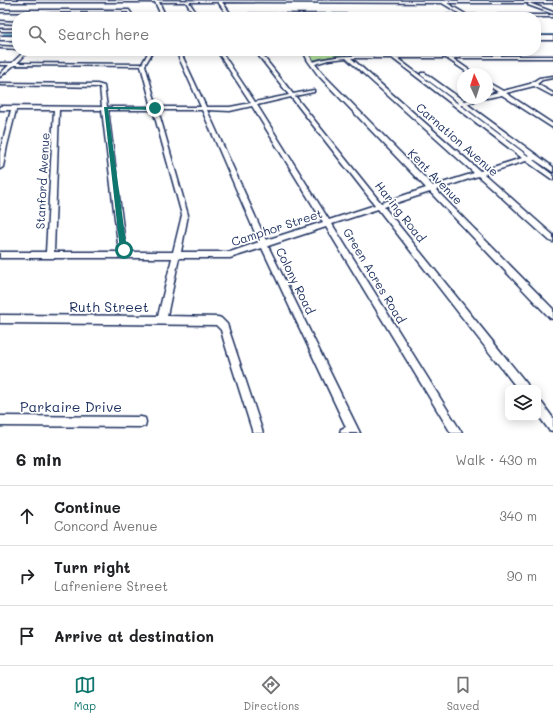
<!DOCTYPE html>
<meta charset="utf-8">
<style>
body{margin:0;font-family:Mali,sans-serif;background:#f2f2f2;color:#202124}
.controls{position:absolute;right:12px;bottom:12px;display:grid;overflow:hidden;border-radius:8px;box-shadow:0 2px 10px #0003}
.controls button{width:36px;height:36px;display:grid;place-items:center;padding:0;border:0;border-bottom:1px solid #e0e0e0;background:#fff;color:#202124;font:20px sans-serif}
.compass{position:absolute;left:457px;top:68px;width:36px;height:36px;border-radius:50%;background:#fff;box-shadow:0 2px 10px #0003;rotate:356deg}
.stop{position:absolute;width:12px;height:12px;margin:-9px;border:3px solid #0f766e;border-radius:50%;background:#fff}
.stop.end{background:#0f766e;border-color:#fff;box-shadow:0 1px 4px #0008}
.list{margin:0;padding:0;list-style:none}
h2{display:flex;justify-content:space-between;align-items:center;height:52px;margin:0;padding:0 16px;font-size:17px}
h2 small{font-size:13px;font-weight:400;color:#757577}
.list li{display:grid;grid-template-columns:26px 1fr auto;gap:12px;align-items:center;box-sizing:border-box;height:60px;padding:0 16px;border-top:1px solid #e0e0e0}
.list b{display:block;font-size:15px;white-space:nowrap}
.list p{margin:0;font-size:13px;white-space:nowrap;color:#757577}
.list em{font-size:13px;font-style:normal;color:#757577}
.icon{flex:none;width:22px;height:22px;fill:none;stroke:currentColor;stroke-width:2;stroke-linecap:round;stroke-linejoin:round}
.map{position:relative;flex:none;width:553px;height:433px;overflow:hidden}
.search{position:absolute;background:#fff;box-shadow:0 2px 10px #0003;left:12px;right:12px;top:12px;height:44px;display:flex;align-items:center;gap:10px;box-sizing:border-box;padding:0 14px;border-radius:16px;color:#757577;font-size:15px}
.sheet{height:232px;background:#fff}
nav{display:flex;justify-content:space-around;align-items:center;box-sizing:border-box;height:56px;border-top:1px solid #e0e0e0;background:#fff;font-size:11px;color:#757577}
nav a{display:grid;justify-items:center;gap:2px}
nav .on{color:#0f766e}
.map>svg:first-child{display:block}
.green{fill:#b5e2a0;stroke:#68887f}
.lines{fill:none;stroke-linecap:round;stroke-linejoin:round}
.canal{fill:#84cbe5;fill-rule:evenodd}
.minor-casing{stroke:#1b2f5e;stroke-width:3}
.major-casing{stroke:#1b2f5e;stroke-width:3}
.minor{fill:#fff;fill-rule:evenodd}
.major{fill:#fff;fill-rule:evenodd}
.route{fill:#0f766e}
.labels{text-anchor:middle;stroke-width:3.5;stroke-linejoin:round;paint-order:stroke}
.street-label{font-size:12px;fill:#1b2f5e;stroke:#fff}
.near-street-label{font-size:14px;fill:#1b2f5e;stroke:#fff}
</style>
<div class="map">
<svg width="553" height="433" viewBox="0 0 553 433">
<rect width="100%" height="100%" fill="#fff"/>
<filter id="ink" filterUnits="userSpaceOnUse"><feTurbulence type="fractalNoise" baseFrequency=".025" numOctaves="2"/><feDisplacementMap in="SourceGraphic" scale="8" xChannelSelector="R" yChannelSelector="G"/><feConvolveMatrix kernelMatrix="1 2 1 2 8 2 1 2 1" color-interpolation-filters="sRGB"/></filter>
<g filter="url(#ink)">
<!-- green -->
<path class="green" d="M307,51h74l6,4 -52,1 -23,4z"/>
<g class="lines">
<!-- canal -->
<g class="canal">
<path d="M4,33h13v2h-14v-1z"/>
<rect x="536" y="34" width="17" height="2"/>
</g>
<defs>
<g id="minor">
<path d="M0,0l553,1v2h-106l20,12h86v2l-303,-1 -1,-2 213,1 -20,-12 -220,-1 11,15h-4l-11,-15h-29l10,15h-4l-9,-15h-27l7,15h-4l-7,-15h-155z"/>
<path d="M529,3l24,9v2l-25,-9z"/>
<path d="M0,10h129l5,7h-4l-2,-5h-128z"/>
<path d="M0,21l17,1v2l-17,-1z"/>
<path d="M0,46l17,1v2l-17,-1z"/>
<path d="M25,51h4l-12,12 125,1 7,-13h4l-8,14 12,42h44l-25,-56h4l26,56h24l21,-4 -34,-52h4l34,51 34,-7 -34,-44h4l34,43 21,-4v2l-19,4 86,107 45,-15 -108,-113 -10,-14 -5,-10h4l6,11c25,-8 50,-6 76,-6l-6,-5h5l6,5h159v2h-101l23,16h-5l-24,-16h-49l61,46 1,-1 -38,-28v-2h4l39,28 12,-3h8l-17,6 86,63v5l-18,-12h-2l20,15v5l-27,-19 -42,13 69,61v7l-3,-1 -72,-65 -42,14 117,119v10l-3,-1 -120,-126 -46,15 143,177 1,4h-11l-139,-179 -46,15 130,209h-11l-125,-206 -58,19 92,187h-20l1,-4 5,-2 -84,-179 -32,10h-51l-12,58 51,1 3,1 6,6 36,109h-10l-29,-92 -3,-11 -5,-5 -216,-2v-8l158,1 14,-58h-172v-6h46l8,-142h-38l-9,36 -4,21 -3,2v-17l11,-42h-11v-4l102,1 -2,-20 -100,-2v-2l97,1 7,2 3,21h45l-11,-41 -127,-1 -14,12v-3l9,-9h-9v-2h12zM346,58l128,115 -41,13 -111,-113 -7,-9 13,-4zM351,58h41l130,100 -42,13zM291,97l84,108 -46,15 -72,-115zM460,105h2l68,51h-2zM252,106l71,116 -57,18 -59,-130 23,1zM59,110h43l17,142h-65zM108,110h45l29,105 -9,37h-47zM158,110h44l57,132 -29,10h-49l7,-37z"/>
<path d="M553,76v2l-11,2 -5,4 16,9v3l-19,-10 -28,7 47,31v4l-51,-33 -15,3h-2h2v-3l11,-3 -11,-7v-3l16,9 27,-7 9,-6z"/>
<path d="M538,402l4,1 11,15v13l-4,-1 -11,-15z"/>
<path d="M0,416l141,1 4,1 1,4 -1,4 -4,1 -141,-1z"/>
</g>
<g id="major">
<rect x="0" y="29" width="17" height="2"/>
<rect x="0" y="36" width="17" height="4"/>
<rect x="536" y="36" width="17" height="4"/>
</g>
</defs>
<!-- minor casing -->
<use href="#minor" class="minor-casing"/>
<!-- major casing -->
<use href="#major" class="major-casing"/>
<!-- minor -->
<use href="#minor" class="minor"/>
<!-- major -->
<use href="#major" class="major"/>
</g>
</g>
<!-- route -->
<path class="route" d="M104,107h51l2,1 -2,2 -47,-1 19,141 -3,3 -4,-3z"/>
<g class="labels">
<!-- street labels -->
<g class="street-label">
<text transform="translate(457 140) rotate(41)" y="4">Carnation Avenue</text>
<text transform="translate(435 177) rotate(46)" y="4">Kent Avenue</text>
<text transform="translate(43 181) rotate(-87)" y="4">Stanford Avenue</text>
<text transform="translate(400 212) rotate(52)" y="4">Haring Road</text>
<text transform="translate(277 228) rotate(-18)" y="4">Camphor Street</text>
<text transform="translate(374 276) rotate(59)" y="4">Green Acres Road</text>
<text transform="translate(295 281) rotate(64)" y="4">Colony Road</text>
</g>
<!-- near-street labels -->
<g class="near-street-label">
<text x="109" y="312">Ruth Street</text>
<text x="71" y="412">Parkaire Drive</text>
</g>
</g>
</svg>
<div class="controls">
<button><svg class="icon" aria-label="layers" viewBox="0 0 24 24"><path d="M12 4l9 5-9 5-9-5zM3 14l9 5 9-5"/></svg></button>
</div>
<svg class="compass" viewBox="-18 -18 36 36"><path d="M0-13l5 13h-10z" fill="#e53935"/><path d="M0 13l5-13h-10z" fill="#757577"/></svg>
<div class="stop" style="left:124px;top:250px"></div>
<div class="stop end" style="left:155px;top:108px"></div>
<div class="search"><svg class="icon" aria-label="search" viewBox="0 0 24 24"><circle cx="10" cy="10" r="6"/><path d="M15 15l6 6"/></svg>Search here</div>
</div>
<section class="sheet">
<h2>6 min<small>Walk · 430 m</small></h2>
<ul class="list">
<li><svg class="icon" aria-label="ahead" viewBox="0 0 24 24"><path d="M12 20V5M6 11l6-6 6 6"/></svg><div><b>Continue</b><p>Concord Avenue</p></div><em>340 m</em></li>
<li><svg class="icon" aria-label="right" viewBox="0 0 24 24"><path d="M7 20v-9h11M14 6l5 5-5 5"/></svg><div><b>Turn right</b><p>Lafreniere Street</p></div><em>90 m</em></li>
<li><svg class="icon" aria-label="arrive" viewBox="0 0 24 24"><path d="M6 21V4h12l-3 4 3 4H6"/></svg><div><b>Arrive at destination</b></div></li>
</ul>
</section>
<nav>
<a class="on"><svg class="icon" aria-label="map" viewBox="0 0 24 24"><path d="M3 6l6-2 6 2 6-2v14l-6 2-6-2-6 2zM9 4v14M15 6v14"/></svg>Map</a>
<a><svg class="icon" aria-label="directions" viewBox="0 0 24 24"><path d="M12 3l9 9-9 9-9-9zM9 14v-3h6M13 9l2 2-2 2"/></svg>Directions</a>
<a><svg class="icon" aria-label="saved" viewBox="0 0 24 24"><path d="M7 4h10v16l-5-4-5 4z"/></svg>Saved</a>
</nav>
